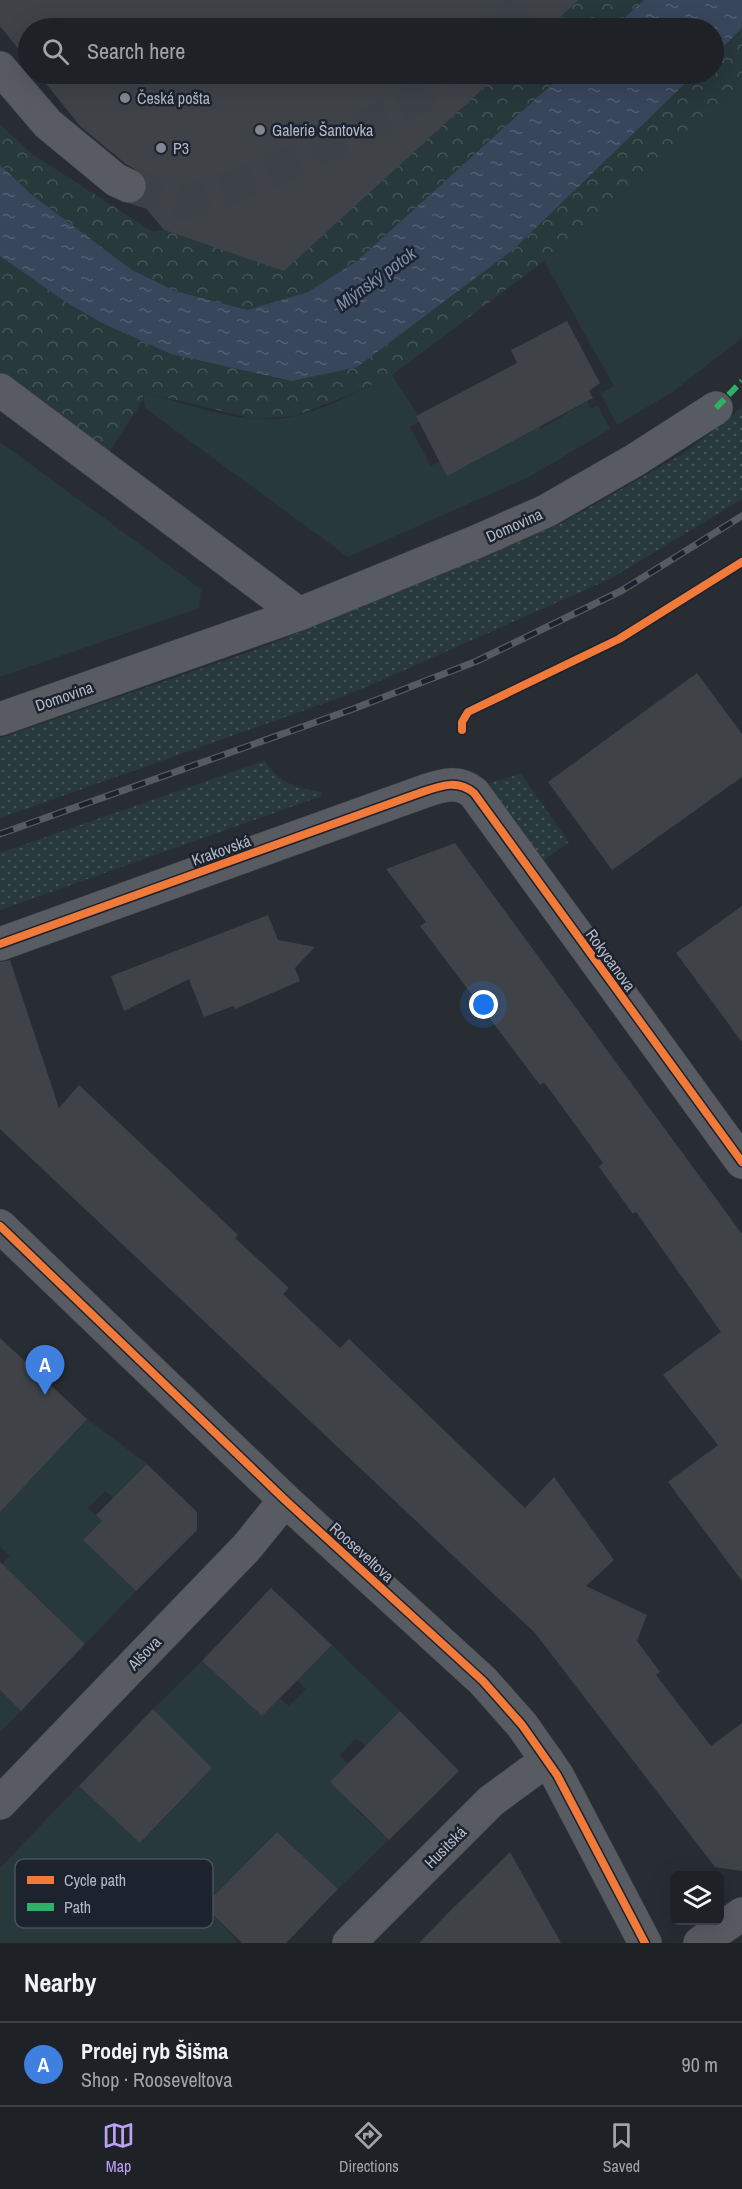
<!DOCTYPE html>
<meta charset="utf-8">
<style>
body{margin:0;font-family:"Archivo Narrow",sans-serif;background:#2b2f32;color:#f1f3f6}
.controls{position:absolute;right:18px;bottom:18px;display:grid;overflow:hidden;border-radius:9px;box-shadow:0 6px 24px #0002}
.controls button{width:54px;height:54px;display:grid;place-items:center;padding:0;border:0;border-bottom:2px solid #3c3f43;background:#1e2226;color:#f1f3f6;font:30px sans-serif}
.you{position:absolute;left:484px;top:1005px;width:21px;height:21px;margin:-15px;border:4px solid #fff;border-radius:50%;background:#1a73e8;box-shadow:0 0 0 9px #1a73e833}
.badge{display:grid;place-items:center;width:39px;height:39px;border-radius:50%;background:#bca0f2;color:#fff;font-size:20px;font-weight:700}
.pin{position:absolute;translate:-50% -50px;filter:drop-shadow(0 2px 3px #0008)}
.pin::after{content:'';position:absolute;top:32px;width:21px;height:18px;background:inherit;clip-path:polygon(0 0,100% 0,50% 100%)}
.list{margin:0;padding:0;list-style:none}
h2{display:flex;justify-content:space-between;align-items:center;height:78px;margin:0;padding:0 24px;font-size:26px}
h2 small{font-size:20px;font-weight:400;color:#a1a4a7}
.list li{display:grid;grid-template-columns:39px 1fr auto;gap:18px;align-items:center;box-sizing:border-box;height:84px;padding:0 24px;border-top:2px solid #3c3f43}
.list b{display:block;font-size:22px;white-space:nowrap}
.list p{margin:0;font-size:20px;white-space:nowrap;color:#a1a4a7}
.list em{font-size:20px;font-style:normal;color:#a1a4a7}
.icon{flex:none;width:33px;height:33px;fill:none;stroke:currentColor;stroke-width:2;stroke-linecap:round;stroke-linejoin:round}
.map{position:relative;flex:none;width:742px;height:1943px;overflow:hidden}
.search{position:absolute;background:#1e2226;box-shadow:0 6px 24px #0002;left:18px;right:18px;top:18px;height:66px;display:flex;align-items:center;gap:15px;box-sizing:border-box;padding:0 21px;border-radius:33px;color:#a1a4a7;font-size:22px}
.sheet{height:162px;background:#1e2226}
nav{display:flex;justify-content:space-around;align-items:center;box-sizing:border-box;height:84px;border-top:2px solid #3c3f43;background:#1e2226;font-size:16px;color:#a1a4a7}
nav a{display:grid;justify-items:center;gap:3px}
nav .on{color:#bca0f2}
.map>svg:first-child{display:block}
.grass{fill:url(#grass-dots)}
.forest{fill:url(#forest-crowns)}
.garden{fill:#28393b}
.water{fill:url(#water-ripples)}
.building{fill:#3f4348}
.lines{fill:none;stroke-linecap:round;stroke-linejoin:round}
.minor-tunnel{stroke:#3d4249;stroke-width:33;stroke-dasharray:33 16;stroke-linecap:butt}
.minor-casing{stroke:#46494e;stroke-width:34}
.minor{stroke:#585b62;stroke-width:33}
.rail-casing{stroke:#575a5f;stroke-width:7}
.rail{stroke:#1c232e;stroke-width:4.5;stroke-dasharray:14;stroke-linecap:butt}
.quiet{stroke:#2db169;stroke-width:6;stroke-dasharray:12 6;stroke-linecap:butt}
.cycleway-casing{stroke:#1c232e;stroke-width:11}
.cycleway{stroke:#f17a3a;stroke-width:8}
.poi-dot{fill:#828892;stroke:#1c232e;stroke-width:2}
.labels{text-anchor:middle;stroke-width:5;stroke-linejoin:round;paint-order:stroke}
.poi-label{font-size:16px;fill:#b2b9c5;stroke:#1c232e;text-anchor:start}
.street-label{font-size:16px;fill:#b2b9c5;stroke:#1c232e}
.water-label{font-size:18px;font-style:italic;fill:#7c8faa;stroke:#1c232e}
.key{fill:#1c232e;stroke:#49505b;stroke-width:1.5}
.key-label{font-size:16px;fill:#b2b9c5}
</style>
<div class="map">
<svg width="742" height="1943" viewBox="0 0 742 1943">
<defs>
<pattern id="grass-dots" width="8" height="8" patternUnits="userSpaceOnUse" patternTransform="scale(1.5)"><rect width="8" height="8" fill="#28393b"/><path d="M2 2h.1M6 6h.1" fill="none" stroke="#455456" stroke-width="1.8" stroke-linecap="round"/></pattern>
<pattern id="forest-crowns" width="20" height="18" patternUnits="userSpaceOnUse" patternTransform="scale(1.5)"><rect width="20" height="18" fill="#28393b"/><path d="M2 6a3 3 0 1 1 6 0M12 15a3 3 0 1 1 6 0" fill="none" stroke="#455456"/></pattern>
<pattern id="water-ripples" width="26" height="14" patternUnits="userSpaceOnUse" patternTransform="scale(1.5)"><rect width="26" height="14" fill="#38465c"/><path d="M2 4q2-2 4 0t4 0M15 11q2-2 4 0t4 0" fill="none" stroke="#525f72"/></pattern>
</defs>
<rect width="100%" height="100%" fill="#282d33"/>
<!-- grass -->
<g class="grass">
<path d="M742,407v92l-132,80 -260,115 -350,124v-80l261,-90 303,-126 122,-70z"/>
<path d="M264,761c15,21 32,28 58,31v4l-322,114v-57z"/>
<path d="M521,774l48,68 -25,18 -59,-76z"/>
</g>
<!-- forest -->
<g class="forest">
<path d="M579,0h65l-31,28h-65z"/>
<path d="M742,28v60l-198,173 -152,114 -38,18 -59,23 -40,3 -112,-27v8l-42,64 -101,-74v-134l67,47 37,21 67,30 343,-105 181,-175h19v-18z"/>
<path d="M499,74h64l-206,187 -49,31 -61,18 -72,-19 -43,-21 -100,-75 -32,-30v-41l32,30 121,78 11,-2 120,40z"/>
</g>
<!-- garden -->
<g class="garden">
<path d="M742,88v250l-71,55 -54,32 -16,-31 13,-8 -70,-125z"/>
<path d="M392,375l26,40 -2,1 3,6 -9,5 21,39 8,-5 8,14 92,-49 2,3 46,-28 4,8 7,-3 12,23 -81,48 -181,80 -203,-149 -2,-16c47,12 103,36 152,24 34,-8 67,-27 97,-41z"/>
<path d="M0,442l201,147 -2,19 -199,69z"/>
<path d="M87,1419l60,45 -34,34 -8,-7 -17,17 14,13 -19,19 53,51 -51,53 -59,-58 -18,19 -8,-39 10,-10 -10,-9v-88z"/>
<path d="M332,1645l68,66 -34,35 -10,-8 -16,17 8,9 9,47 32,29 -51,49 -61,-57 -72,74 34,37h-239v-75l79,-83 62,58 71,-75 -59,-59 49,-48 60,55 18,-18 9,8 17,-17 -9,-9z"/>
<path d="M0,1690l21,21 -21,21z"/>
</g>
<!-- water -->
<g class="water">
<path d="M644,0h98v28l-28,28v-28h-101z"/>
<path d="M563,74h132l-181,175 -157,118 -65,14 -121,-27 -67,-30 -37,-21 -67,-47v-91l32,30 100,75 43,21 72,19 61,-18 49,-31z"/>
</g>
<!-- building -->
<g class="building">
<path d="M0,0h579l-31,28h-520v33l-28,-35z"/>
<path d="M38,74h461l-215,197 -120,-41 -24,-29 6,-8 2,-8 -4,-10 -18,-11 -45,-37z"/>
<path d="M567,321l33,62 -11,8 4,7 -146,78 -31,-60 101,-53 -6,-13z"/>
<path d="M697,673l45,61v43l-130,93 -64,-88z"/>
<path d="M455,843l287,391v347l-74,-99 50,-37 -55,-70 58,-43 -85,-120 -3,2 -34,-47 4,-4 -59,-81 -4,3 -120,-159 6,-4 -40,-53z"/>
<path d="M742,906v136l-66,-89z"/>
<path d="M268,915l10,25 37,7 -20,21 5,13 -65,28 -2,-3 -29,11 -15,-38 -65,32 -13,-35z"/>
<path d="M10,960l49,148 20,-23 159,150 -3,3 54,50 -6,6 57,54 9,-9 176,169 29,-31 60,83 -28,26 61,29 -10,26 23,31 -4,3 55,71 31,-23v148l-27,-4 -180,-234 -535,-504v-167z"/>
<path d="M0,1338l87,81 -87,93z"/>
<path d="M147,1464l50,48v18l-61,61 -53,-51 19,-19 -6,-6z"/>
<path d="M0,1562l85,82 -64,67 -21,-21z"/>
<path d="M271,1588l61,57 -70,71 -60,-55z"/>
<path d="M153,1709l59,59 -72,75 -61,-57z"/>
<path d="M400,1711l59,60 -70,69 -59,-58z"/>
<path d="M277,1832l61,57 -52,54h-44l-38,-37z"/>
<path d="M510,1852l51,91h-142l30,-31z"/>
</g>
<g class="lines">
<!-- minor-tunnel -->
<g class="minor-tunnel">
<path d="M498,28l33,-28"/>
<path d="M129,186l55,17 44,-14 82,-35 96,-48 38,-32"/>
</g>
<defs>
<g id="minor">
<path d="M0,68l48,56 68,56 13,6"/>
<path d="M0,390l299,224"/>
<path d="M0,719l299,-105 179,-73 68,-30 89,-51 81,-52"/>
<path d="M0,944l425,-153c18,-6 33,-11 49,2l268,369"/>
<path d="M0,1226l285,274 198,181 39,44 35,50 88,168"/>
<path d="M0,1803l247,-256 38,-47"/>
<path d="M349,1943l142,-142 56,-41"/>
<path d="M700,1943l42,-29"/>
</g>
</defs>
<!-- minor casing -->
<use href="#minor" class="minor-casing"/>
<!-- minor -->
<use href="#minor" class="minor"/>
<defs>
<path id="rail" d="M0,834l353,-125 124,-48 144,-70 121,-75"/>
</defs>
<!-- rail casing -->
<use href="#rail" class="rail-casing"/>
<!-- rail -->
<use href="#rail" class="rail"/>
<!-- quiet -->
<path class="quiet" d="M716,408l26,-27"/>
<defs>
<g id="cycleway">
<path d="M462,730v-8l6,-10 151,-73 123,-77"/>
<path d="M0,944l425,-153c18,-6 33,-11 49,2l268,369"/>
<path d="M0,1226l285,274 198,181 39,44 35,50 88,168"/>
</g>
</defs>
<!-- cycleway casing -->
<use href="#cycleway" class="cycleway-casing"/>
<!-- cycleway -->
<use href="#cycleway" class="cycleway"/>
</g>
<!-- markers -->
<g class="poi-dot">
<circle cx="125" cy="98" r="6"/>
<circle cx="260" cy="130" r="6"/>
<circle cx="161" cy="148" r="6"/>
</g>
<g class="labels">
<!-- poi labels -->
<g class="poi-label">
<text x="137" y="104">Česká pošta</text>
<text x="272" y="136">Galerie Šantovka</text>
<text x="173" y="154">P3</text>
</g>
<!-- street labels -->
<g class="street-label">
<text transform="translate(514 525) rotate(-24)" y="6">Domovina</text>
<text transform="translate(64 696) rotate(-19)" y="6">Domovina</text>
<text transform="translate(221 850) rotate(-20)" y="6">Krakovská</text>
<text transform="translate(611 960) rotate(54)" y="6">Rokycanova</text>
<text transform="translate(362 1552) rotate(42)" y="6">Rooseveltova</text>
<text transform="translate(144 1653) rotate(-46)" y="6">Alšova</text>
<text transform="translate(445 1847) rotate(-45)" y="6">Husitská</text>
</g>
<!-- water labels -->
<g class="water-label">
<text transform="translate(376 279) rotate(-36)" y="6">Mlýnský potok</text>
</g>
</g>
<!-- legend -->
<rect x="15" y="1859" width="198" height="69" rx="9" class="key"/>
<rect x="27" y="1876" width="27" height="8" fill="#f17a3a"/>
<rect x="27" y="1903" width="27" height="8" fill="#2db169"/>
<g class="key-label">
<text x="64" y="1886">Cycle path</text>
<text x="64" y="1913">Path</text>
</g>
</svg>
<div class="controls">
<button><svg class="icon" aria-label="layers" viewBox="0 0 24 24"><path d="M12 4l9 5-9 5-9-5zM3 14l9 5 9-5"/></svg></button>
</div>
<div class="you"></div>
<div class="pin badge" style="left:45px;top:1395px;background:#3f7fe0">A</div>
<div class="search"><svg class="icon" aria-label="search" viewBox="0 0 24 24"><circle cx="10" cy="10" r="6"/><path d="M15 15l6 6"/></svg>Search here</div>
</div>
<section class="sheet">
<h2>Nearby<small></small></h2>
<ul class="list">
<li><span class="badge" style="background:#3f7fe0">A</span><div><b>Prodej ryb Šišma</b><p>Shop · Rooseveltova</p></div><em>90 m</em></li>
</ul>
</section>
<nav>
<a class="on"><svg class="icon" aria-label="map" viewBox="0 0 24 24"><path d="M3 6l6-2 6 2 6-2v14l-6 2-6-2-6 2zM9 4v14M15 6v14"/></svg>Map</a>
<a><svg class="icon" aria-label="directions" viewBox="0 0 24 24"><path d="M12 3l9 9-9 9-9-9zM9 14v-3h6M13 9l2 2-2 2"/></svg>Directions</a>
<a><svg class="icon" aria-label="saved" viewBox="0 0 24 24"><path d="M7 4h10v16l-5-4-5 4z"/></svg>Saved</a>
</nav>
